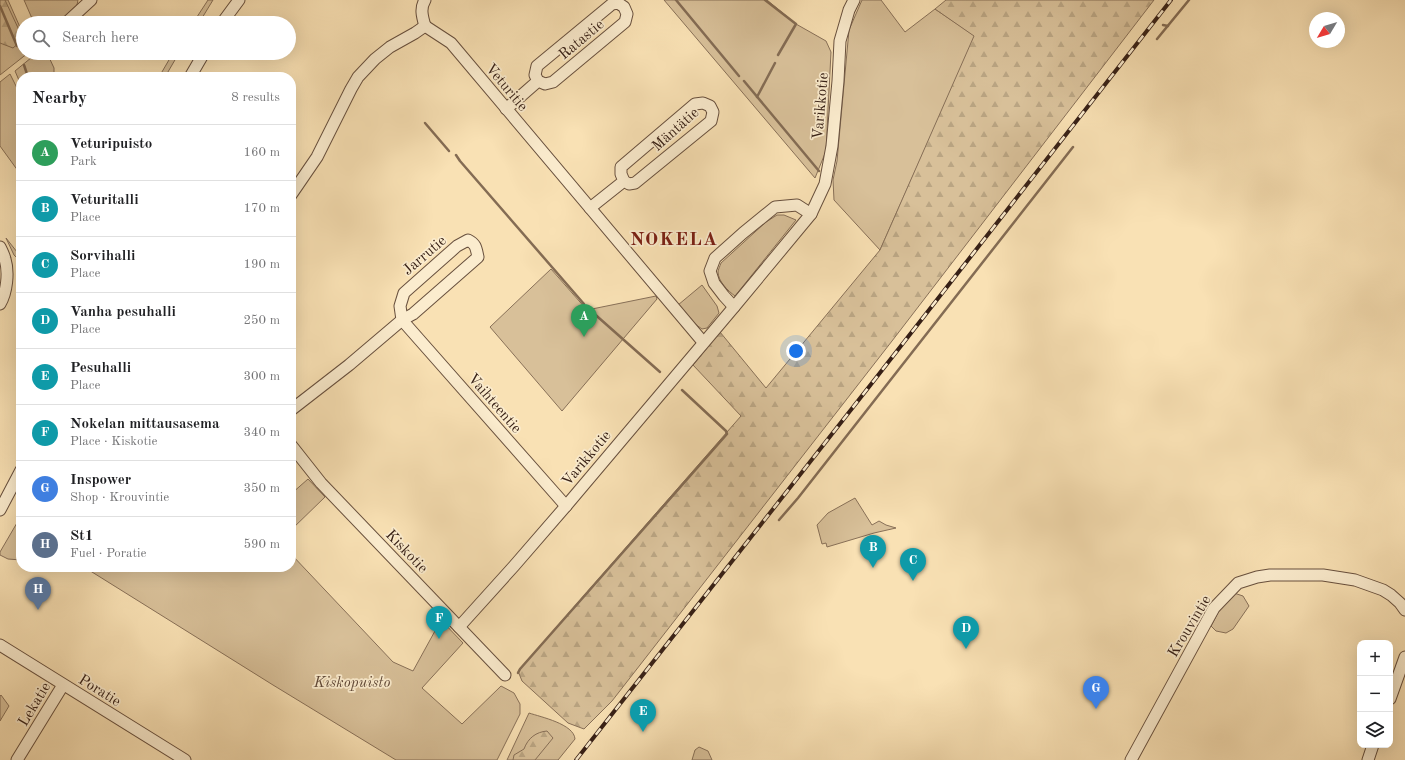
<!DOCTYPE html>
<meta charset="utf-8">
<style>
body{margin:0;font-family:"Old Standard TT",serif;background:#f2f2f2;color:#202124}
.controls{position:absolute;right:12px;bottom:12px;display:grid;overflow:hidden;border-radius:8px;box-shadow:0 4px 16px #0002}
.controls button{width:36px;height:36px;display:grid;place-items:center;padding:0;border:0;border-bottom:1px solid #e0e0e0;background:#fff;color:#202124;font:20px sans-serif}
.compass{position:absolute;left:1309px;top:12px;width:36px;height:36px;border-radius:50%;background:#fff;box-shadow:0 4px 16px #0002;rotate:232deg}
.you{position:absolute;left:796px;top:351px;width:14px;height:14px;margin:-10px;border:3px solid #fff;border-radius:50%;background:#1a73e8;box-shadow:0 0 0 6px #1a73e833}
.badge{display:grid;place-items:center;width:26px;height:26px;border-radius:50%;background:#8f2418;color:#fff;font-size:13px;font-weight:700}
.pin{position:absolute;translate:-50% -33px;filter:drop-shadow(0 1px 2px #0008)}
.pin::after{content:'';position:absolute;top:21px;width:14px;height:12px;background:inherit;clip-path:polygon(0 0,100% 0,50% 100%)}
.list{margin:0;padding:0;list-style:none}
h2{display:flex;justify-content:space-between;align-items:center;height:52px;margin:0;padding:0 16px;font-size:17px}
h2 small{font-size:13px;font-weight:400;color:#757577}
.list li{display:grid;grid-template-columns:26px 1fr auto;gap:12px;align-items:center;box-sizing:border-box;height:56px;padding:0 16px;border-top:1px solid #e0e0e0}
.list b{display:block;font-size:15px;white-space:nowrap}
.list p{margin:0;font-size:13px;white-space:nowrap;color:#757577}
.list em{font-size:13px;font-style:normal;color:#757577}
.icon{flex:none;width:22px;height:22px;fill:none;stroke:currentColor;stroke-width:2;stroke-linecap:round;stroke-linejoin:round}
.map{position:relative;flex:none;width:1405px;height:760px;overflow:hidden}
.search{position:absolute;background:#fff;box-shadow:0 4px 16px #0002;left:16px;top:16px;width:280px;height:44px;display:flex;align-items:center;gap:10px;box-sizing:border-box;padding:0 14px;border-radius:22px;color:#757577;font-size:15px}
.panel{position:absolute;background:#fff;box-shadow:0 4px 16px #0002;left:16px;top:72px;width:280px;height:500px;border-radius:16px}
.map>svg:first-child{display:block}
.green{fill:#d8c099;stroke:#887058}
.forest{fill:url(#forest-firs);stroke:#887058}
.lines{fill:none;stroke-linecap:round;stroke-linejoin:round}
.stream{stroke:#846c54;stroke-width:2.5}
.minor-casing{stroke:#68503e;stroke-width:13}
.minor{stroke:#fbecce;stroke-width:11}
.rail-casing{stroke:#372016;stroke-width:4}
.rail{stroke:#fbecce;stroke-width:2.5;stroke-dasharray:8;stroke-linecap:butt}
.labels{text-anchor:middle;stroke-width:3.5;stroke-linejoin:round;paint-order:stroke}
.street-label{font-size:15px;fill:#372016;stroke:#fbecce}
.park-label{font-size:15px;font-style:italic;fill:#5f4837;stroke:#fbecce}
.district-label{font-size:19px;font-weight:bold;letter-spacing:1px;fill:#7a1f14;stroke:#fbecce}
</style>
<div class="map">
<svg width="1405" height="760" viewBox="0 0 1405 760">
<defs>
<pattern id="forest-firs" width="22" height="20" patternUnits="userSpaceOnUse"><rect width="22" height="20" fill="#d8c099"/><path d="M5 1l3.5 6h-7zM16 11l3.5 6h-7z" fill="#baa583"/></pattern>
</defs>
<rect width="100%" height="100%" fill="#f9e1b4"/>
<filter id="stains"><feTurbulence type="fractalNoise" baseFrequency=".005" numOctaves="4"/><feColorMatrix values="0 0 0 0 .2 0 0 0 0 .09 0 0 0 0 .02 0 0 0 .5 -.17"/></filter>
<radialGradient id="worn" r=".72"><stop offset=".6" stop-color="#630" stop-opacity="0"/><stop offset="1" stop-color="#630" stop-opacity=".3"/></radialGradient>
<!-- green -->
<g class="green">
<path d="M0,0h8l15,34v19h5l-28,22z"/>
<path d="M24,0h54c-1,11 -11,16 -18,23h-26z"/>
<path d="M208,0h5l-14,23h-6z"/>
<path d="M664,0h103l29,24 30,17 5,11 -5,99 -11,27z"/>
<path d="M862,0h19l24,32 30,-23 40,27 -95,214 -46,-50 -1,-20 4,-19 12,-131z"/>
<path d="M37,53h10l7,15v6l-5,3h-28v8l-6,-14z"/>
<path d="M173,53h6l-14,24h-6z"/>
<path d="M10,74l11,22v79l-21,-29v-64z"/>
<path d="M777,215h7l12,5 -61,76c-7,-5 -17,-15 -17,-24 0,-2 2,-6 3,-9l45,-41z"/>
<path d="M6,238l15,19v5l-7,-7z"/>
<path d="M551,269l36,41 69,-14 1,3 -95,112 -72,-84z"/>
<path d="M702,285l15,21 2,7 -12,15 -5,1 -7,-5 -17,-19z"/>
<path d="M308,479l17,18 -34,33v-36z"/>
<path d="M855,498l17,27 7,-4 7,4 10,3 -22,5 -47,14 -1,-4 -4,1 -5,-19 11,-12z"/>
<path d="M21,516v44l-13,-1 -8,-4v-3z"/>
<path d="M291,554l102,108 20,9 28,-51 22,23 -41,45 40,36 39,-38 13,7 6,11v10l-23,46h-101l-123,-75 -189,-118h207z"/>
<path d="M1234,593l9,3 6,10 -16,23 -7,4 -10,-2 -5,-5 10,-19z"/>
<path d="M1,695l8,11 -9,15v-25z"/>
<path d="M529,713c12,4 45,11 46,26l-17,21h-51z"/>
<path d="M699,747l9,4 4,9h-20l3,-10z"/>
</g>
<!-- forest -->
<g class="forest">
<path d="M0,0h5l14,30 1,12 -7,6 -13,-5z"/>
<path d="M946,0h208l-262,341 -280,360 -28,28 -16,-6 -46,-42 -4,-10 223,-255 -48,-51 27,-33 46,56 114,-138 94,-214 -39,-27z"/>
<path d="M547,731l6,7 -18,22h-22l1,-5 10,-6c4,-11 12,-17 23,-18z"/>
</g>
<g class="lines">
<!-- stream -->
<g class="stream">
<path d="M676,0l63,76"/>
<path d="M765,0l31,24 -18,31"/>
<path d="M0,6l17,40"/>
<path d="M1163,25l5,1"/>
<path d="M1157,39l32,-39"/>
<path d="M24,65l4,12"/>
<path d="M744,81l75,90"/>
<path d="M757,97l18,-34"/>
<path d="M425,123l24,28"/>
<path d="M456,155l4,6 124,143"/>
<path d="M590,310l70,62"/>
<path d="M779,520l19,-22 275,-351"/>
<path d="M518,673l2,-4 207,-235 -1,-3 -44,-41"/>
</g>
<defs>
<g id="minor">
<path d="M66,23l25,-23"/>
<path d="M222,23l17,-23"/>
<path d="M425,26l26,17 252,299"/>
<path d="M425,26c-3,-10 -5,-18 0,-26"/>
<path d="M190,77l14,-24"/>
<path d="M506,109l32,-28 -3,-6 2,-9 75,-62 6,-1 6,4 3,7 -2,8 -72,60 -8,2 -7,-3"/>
<path d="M291,195l26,-38 34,-68 7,-12 17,-18 15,-12 25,-14 10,-7"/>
<path d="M590,208l34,-27 -3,-7v-7l74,-63 8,-1 7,3 3,6 -2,9 -76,62 -6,1 -5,-3"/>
<path d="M0,247c2,4 4,8 5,12 4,13 2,33 -5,45"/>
<path d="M734,307l-10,-11 -10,-13 -4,-12 5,-13 28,-25 32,-26 22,-2 14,9"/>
<path d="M402,320l164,186"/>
<path d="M291,410l58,-45 53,-45 11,-6 65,-57c-2,-9 -2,-13 -10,-17l-11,6 -53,47 -4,13 2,14"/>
<path d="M291,445l30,38 184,192"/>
<path d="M0,510l21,-40"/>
<path d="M459,627l55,-61 52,-60 168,-199 77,-93 14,-30 7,-38 6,-65 2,-40 9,-31 5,-10"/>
<path d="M0,645l185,115"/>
<path d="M1390,699l15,-42"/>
<path d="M17,760l46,-75"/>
<path d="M1131,760l83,-152 24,-25 19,-6 13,-2h53l32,5 28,10 8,5 9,8 5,7"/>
<path d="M1368,760l5,-15"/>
</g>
</defs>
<!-- minor casing -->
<use href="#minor" class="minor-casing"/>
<!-- minor -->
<use href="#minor" class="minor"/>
<defs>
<path id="rail" d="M576,760l296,-377 299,-383"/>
</defs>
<!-- rail casing -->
<use href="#rail" class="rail-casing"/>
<!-- rail -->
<use href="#rail" class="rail"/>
</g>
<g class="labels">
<!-- street labels -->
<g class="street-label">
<text transform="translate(581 39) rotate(-40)" y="5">Ratastie</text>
<text transform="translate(507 87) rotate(50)" y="5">Veturitie</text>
<text transform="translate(820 106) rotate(-85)" y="5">Varikkotie</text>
<text transform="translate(675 129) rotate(-42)" y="5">Mäntätie</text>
<text transform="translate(424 255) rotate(-41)" y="5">Jarrutie</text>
<text transform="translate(495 403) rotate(49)" y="5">Vaihteentie</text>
<text transform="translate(586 458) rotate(-50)" y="5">Varikkotie</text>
<text transform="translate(407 551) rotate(46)" y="5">Kiskotie</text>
<text transform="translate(1189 626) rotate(-59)" y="5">Krouvintie</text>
<text transform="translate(100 690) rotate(32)" y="5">Poratie</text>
<text transform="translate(34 704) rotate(-59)" y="5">Lekatie</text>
</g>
<!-- park labels -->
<g class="park-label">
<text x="352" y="687">Kiskopuisto</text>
</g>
<!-- district labels -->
<g class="district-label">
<text x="674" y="245">NOKELA</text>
</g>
</g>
<rect width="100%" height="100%" filter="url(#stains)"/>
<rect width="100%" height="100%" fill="url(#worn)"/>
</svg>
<div class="controls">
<button>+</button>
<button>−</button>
<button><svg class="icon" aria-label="layers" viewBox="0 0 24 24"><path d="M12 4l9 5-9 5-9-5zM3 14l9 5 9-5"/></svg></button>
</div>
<svg class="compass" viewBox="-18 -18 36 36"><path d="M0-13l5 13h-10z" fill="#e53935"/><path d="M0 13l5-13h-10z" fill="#757577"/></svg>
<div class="you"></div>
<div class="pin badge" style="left:584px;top:337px;background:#2e9e5b">A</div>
<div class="pin badge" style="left:873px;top:568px;background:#0f9aa8">B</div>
<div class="pin badge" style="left:913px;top:581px;background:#0f9aa8">C</div>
<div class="pin badge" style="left:966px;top:649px;background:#0f9aa8">D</div>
<div class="pin badge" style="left:643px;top:732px;background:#0f9aa8">E</div>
<div class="pin badge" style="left:439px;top:639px;background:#0f9aa8">F</div>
<div class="pin badge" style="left:1096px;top:709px;background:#3f7fe0">G</div>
<div class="pin badge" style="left:38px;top:610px;background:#5c6f8a">H</div>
<div class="search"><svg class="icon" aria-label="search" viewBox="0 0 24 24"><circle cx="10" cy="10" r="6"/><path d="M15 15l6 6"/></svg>Search here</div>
<section class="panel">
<h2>Nearby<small>8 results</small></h2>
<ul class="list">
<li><span class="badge" style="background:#2e9e5b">A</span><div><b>Veturipuisto</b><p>Park</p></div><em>160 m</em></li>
<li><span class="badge" style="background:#0f9aa8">B</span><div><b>Veturitalli</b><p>Place</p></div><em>170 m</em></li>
<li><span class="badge" style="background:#0f9aa8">C</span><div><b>Sorvihalli</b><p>Place</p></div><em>190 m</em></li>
<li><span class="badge" style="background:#0f9aa8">D</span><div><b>Vanha pesuhalli</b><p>Place</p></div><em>250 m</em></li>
<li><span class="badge" style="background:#0f9aa8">E</span><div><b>Pesuhalli</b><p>Place</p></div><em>300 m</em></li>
<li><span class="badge" style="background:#0f9aa8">F</span><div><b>Nokelan mittausasema</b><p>Place · Kiskotie</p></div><em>340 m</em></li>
<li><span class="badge" style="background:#3f7fe0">G</span><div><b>Inspower</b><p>Shop · Krouvintie</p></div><em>350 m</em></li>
<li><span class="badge" style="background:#5c6f8a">H</span><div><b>St1</b><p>Fuel · Poratie</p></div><em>590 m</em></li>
</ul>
</section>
</div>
